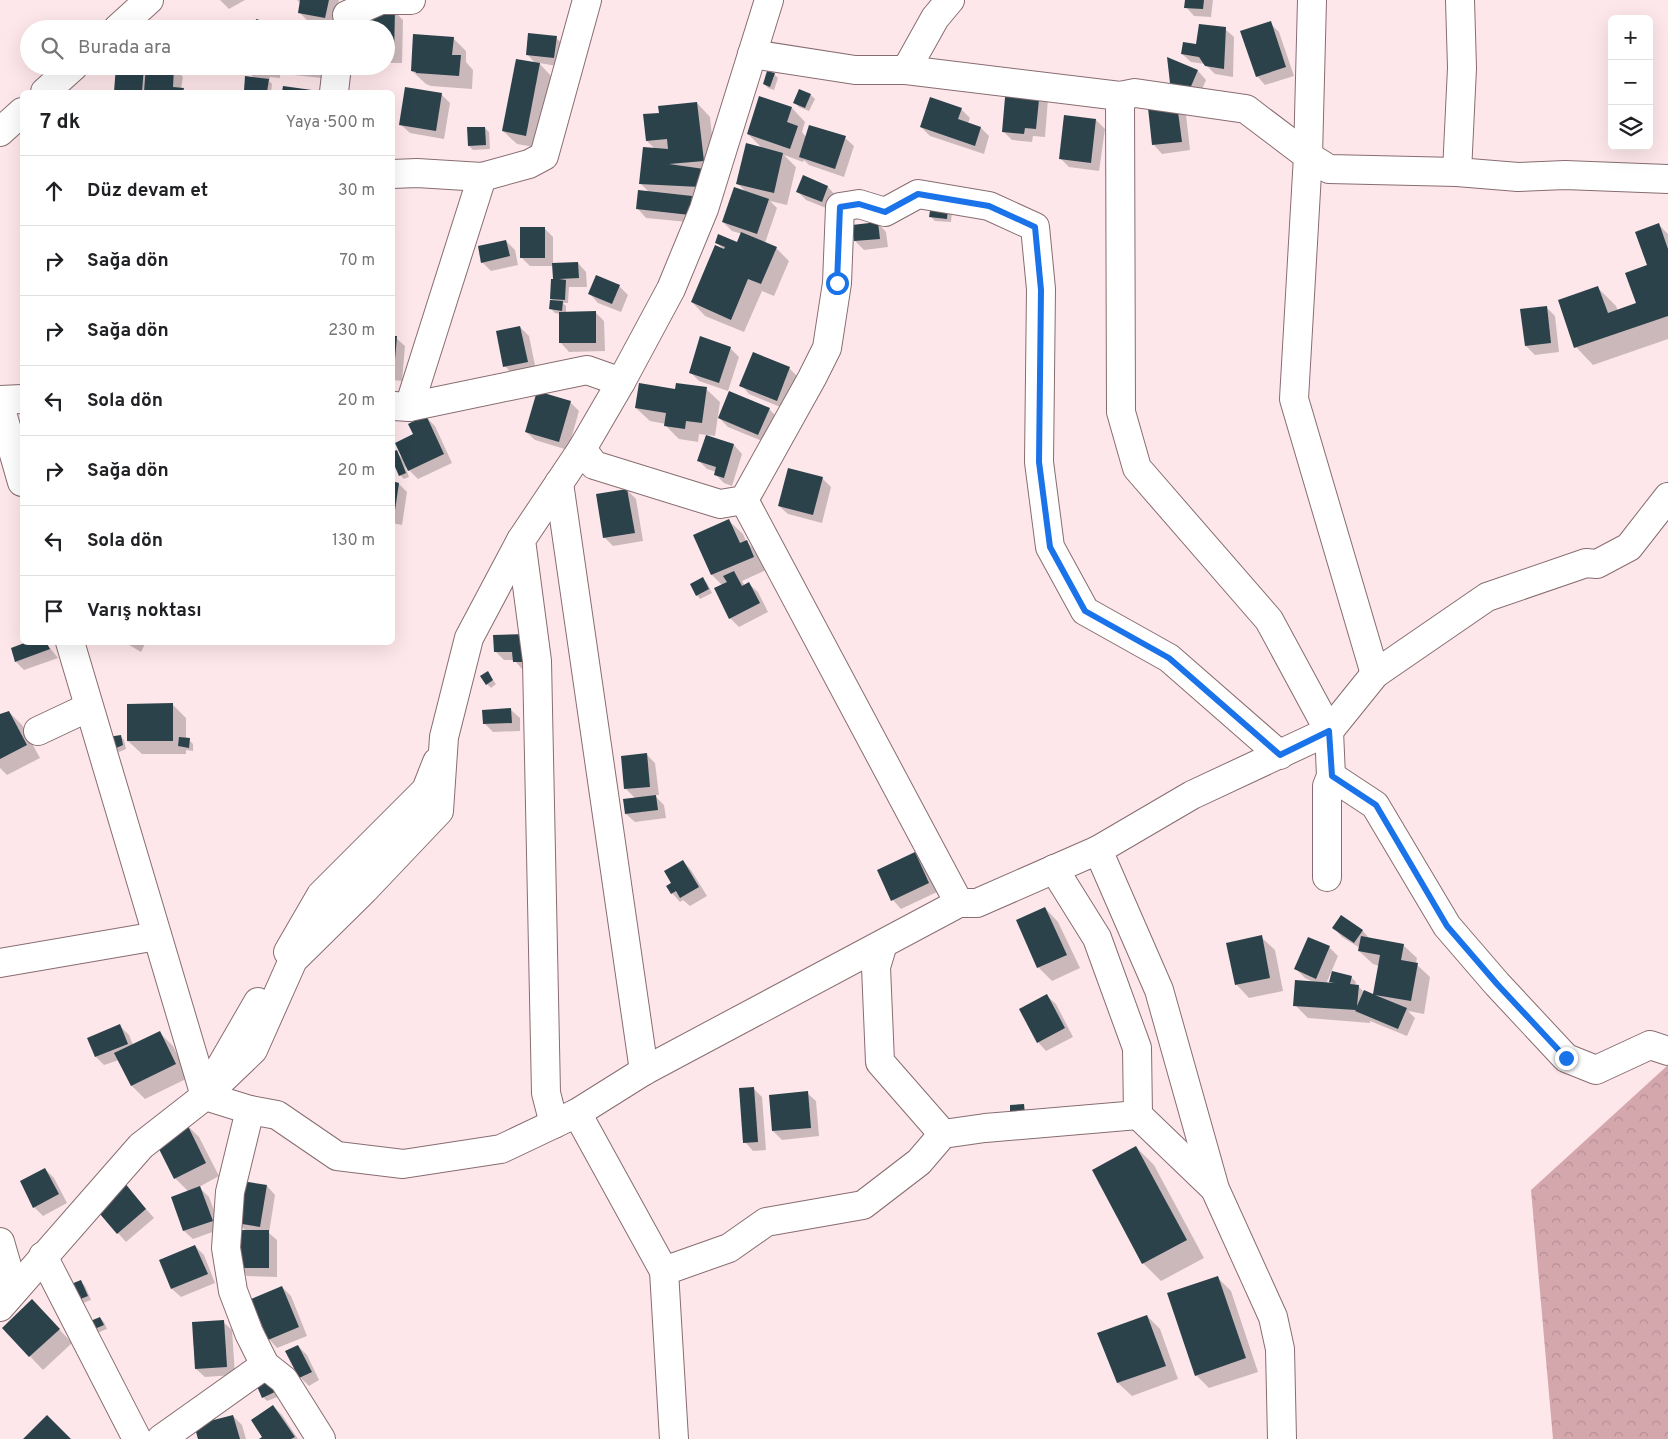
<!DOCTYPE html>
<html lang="tr">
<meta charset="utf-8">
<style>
body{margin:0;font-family:Overpass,sans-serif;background:#f2f2f2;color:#202124}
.controls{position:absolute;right:15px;top:15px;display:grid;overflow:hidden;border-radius:8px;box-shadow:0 5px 20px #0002}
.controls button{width:45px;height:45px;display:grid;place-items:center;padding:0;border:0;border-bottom:1px solid #e0e0e0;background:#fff;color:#202124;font:25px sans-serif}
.stop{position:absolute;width:15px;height:15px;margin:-11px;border:4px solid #1a73e8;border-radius:50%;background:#fff}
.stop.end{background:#1a73e8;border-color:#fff;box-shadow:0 1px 5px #0008}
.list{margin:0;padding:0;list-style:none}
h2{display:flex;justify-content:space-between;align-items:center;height:65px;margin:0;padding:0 20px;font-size:21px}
h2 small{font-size:16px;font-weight:400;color:#757577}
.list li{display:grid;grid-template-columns:32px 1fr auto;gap:15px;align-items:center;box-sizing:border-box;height:70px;padding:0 20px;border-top:1px solid #e0e0e0}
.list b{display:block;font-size:19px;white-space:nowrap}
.list em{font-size:16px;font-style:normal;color:#757577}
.icon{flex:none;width:28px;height:28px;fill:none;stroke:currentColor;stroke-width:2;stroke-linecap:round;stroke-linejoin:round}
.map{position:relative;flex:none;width:1668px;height:1439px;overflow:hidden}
.search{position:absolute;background:#fff;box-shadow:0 5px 20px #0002;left:20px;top:20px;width:375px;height:55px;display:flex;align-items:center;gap:12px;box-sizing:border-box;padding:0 18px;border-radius:28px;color:#757577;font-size:19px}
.panel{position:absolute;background:#fff;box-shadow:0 5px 20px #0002;left:20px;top:90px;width:375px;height:555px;border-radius:8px}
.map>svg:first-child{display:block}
.forest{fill:url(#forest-crowns)}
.shadow{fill:#0003}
.building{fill:#2b424b}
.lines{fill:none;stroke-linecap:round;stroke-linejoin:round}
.minor-casing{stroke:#876d71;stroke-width:30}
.minor{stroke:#fff;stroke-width:28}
.route{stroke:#1a73e8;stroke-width:6}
</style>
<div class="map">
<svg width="1668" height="1439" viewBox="0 0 1668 1439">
<defs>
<pattern id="forest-crowns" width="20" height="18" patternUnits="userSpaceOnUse" patternTransform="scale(1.25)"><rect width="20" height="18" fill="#d4a7ad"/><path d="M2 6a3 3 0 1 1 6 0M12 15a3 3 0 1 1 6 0" fill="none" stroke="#b68f94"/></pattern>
</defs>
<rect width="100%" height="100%" fill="#fee7ea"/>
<!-- forest -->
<path class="forest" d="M1668,1065v374h-115l-22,-249z"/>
<!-- shadow -->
<g class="shadow">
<path d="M220,0h25l-16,9z"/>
<path d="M297,0h42l-5,26 -26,-5 -9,-9 2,-8z"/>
<path d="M1186,0h27l-2,17 -17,-1 -8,-9z"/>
<path d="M395,12l8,8 -1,43h-16v-34z"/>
<path d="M1270,23l9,9 15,44 -29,9 -8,-9z"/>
<path d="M1225,29l9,8 -1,40 -18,-3 -10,-10 -14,-2 -9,-8z"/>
<path d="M453,38l13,13v11l7,8 -1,19 -41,-3 -5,-2 -14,-13z"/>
<path d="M556,38l9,8 -2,21 -24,-4 14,15 -13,70 -23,-4 -14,-13 33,-67 -9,-10z"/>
<path d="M41,66h22l-10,11z"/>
<path d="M117,66h36l21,2 9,9 -2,12 5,3h-69l-2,-1z"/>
<path d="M249,66h79l-6,12 -38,-4 -4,-3v7l-10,-1 -1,4 3,3 -1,8h-24l-2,-2 10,-11 -7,-7z"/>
<path d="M1198,71l8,9 -8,19 -17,-8 -9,-9z"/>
<path d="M774,74l4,4 -4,12 -6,-2 -4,-4z"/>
<path d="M284,87l34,5h-35z"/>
<path d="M1007,88l41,11 -3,38 -12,-1 -1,6 -20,-2 -9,-9z"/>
<path d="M441,94l9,9 -6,36 -34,-6 -9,-8z"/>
<path d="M811,95l4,4 -6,12 -10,-4 -4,-4z"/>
<path d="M760,97l32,11 13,14 -3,10 4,5 39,1 9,8 -10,31 -35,-12 -5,-5 -1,2 -19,-7 12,12 -9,38 -17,-4 7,7 -12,35 11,5 13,13 -15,35 -12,-5 -18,41 -39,-16 -13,-14 32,-52 -8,-8 22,2 4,-10 -10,-3 -9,-9 23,-30 -9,-9 26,-34 -15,-15z"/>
<path d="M697,103l13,14 6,57 -3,26 -20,-1 7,7 -2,17 -52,-5 -8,-9 12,-16 -9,-9 15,-34 -9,-9 13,-27z"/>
<path d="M1177,106l9,9 4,35 -28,4 -8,-9 -5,-36z"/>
<path d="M961,109l9,9 -2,5 13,5 8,8 -5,18 -54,-18 -9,-9z"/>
<path d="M1096,120l9,9 -6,42 -30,-4 -9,-9z"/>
<path d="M485,128l4,4 1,17 -17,1 -4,-4z"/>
<path d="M804,177l24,10 8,9 -5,14 -25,-10 -8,-8z"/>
<path d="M952,212l-1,10 -16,-1 -4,-4z"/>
<path d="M878,223l8,9 2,15 -24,3 -9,-9 -2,-15z"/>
<path d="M1659,225l9,9v105l-75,26 -17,-18 22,-59 18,18 2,5 19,-7z"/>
<path d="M545,229l8,8v27l25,-1 8,9 1,15h-18l-1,16h-5l3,3v7l29,-1 9,9 1,30 -36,1 -8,-9 -1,-29 -5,-1 -4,-4 1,-28h4l-2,-15h-24l-9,-9z"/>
<path d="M506,241l9,9 3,15 -27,6 -9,-9z"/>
<path d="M619,286l9,9 -7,17 -23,-9 -8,-9z"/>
<path d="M1546,307l9,9 4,36 -24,3 -9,-9z"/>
<path d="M520,327l9,9 7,34 -23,5 -8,-9z"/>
<path d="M392,337l4,1 9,8 -3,35 -10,-1z"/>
<path d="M730,348l9,9 -11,34 -29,-10 -9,-9z"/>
<path d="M789,368l9,9 -13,32 -36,-15 -8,-9z"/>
<path d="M706,389l14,13 -5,34 -8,-1v1l27,9 8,9 -10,32 -8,-3 -9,-9 1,-2 -9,-3 -8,-8 8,-26 -8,-1 -1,8 -19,-3 -14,-14 1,-1 -16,-3 -14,-13 40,-17z"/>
<path d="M538,393l33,10 8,8 -11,39 -33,-10 -9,-8z"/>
<path d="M769,409l9,9 -11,25 -39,-16 -9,-9z"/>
<path d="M426,417l9,9 17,37 -34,16 -13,-13 4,11 -5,2 -4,-4 -4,-23 7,7 12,-24z"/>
<path d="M822,478l9,9 -9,36 -34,-9 -9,-8z"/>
<path d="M392,483l7,1 8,8 -5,33 -10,-2z"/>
<path d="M627,490l9,9 7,42 -30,5 -9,-9z"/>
<path d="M729,521l14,13 3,7 14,14 6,15 -24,11 3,5 4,-2 9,8 10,20 -29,15 -9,-9 -8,-33 -10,-10 -17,-40z"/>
<path d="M703,579l4,4 5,10 -12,6 -3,-4z"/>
<path d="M494,636l45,34h-16l-9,-10h-10l-9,-9z"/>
<path d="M45,642l13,16 -34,12 -8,-8z"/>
<path d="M124,642h22l-5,10z"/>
<path d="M488,673l8,11 -5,4 -4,-4z"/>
<path d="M173,705l13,13v21l3,1 4,4v7l-7,-1v4h-44l-14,-13z"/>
<path d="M511,710l9,8v13l-27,1 -9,-9z"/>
<path d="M9,712l13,13 18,33 -33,17 -7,-7v-53z"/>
<path d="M120,736l4,4 2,9 -7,3 -4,-4z"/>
<path d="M646,754l9,9 4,32h-5l10,10 2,13 -31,4 -9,-8 10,-15 -10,-10z"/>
<path d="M915,853l8,9 14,30 -36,17 -8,-9z"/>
<path d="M683,861l8,9 16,26 -17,10 -7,-6 -3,2 -8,-9v-10z"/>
<path d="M1045,908l13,14 22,46 -28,13 -14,-14 -21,-46z"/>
<path d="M1334,928l28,2 8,9 33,6 14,13 -1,6 14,13 -6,37 -16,-3 7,7 -8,18 -37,-15v2l-62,-5 -13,-13 20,-22 -10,-5 -9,-9 33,-22 9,9 -12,28h8l-3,-3 2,-8 19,5 4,4 -1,4h3l6,6 10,4 5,-30 -6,-2 -14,-13 1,-3 -18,-11z"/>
<path d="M1261,937l14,13 8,41 -34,7 -13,-14z"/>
<path d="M1047,996l9,8 17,33 -27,14 -8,-9z"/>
<path d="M120,1026l9,9 4,10 26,-13 14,14 15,32 -43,21 -13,-13 -13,-26 -15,5 -8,-8z"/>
<path d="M753,1088l9,9 4,53 -13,1 -8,-9z"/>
<path d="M807,1093l9,8 3,35 -37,4 -9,-9z"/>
<path d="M186,1124l13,13 20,39 -20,11 10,10 12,32 -28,10 -9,-8 -12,-33 17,-6 -14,-14 -20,-39z"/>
<path d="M1136,1147l18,18 50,93 -43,23 -18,-18z"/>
<path d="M45,1169l9,9 13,25 -24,13 -9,-9z"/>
<path d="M267,1186l8,9 -6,38 8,7v37l-30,-1 -9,-9 8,-36 -9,-9z"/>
<path d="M132,1193l22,25 -28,24 -8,-9z"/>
<path d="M195,1246l9,9 11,28 -34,14 -9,-8z"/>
<path d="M1217,1277l14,14 27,81 -49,16 -13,-13z"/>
<path d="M81,1282l4,4 6,14 -8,3 -4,-4z"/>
<path d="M282,1287l9,9 16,40 -30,12 -8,-9z"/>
<path d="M45,1314l27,29 -29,27 -40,-42z"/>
<path d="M1147,1316l13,13 18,50 -46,17 -14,-13 -19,-49z"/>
<path d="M100,1318l4,4 3,7 -10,4 -4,-4z"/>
<path d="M223,1322l9,8 3,45 -30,2 -9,-8z"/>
<path d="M298,1346l9,9 12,25 -10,6 -9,-9z"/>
<path d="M271,1379l9,17 -13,5 -4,-4z"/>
<path d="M273,1406l9,9 16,24h-36z"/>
<path d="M233,1416l9,9 4,14h-47z"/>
</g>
<!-- building -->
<g class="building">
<path d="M300,0h29l-4,18 -27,-5z"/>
<path d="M1185,0h19l-1,9 -19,-1z"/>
<path d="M363,9l32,1 -1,45h-8v-26h-23z"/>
<path d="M256,19l18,5 -1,5h-19z"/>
<path d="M1271,21l15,46 -30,10 -16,-46z"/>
<path d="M1199,24l27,3 -2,42 -19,-3 -6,-9 -18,-3 2,-12 13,2z"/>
<path d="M528,33l29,3 -3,22 -28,-3z"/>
<path d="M413,34l41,3 -2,18h9l-2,21 -43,-3v-1l-5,-1z"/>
<path d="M1167,57l31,13 -9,21 -19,-8z"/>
<path d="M516,59l24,4 -14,73 -24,-5z"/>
<path d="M116,66h28l-2,26h-28z"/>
<path d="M146,66l28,1 -1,20 11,1 -1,4h-39z"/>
<path d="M247,66h25l-1,4 -10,-1v4l-14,-1z"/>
<path d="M288,66h31l-1,7 -6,-3 -24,-2z"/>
<path d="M767,71l8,2 -5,14 -7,-3z"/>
<path d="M245,76l24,3 -2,13 -23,-1z"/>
<path d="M283,86l36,5v1h-37z"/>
<path d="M1006,86l34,4 -4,39 -11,-1 -1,6 -22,-2z"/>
<path d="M405,87l37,6 -6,38 -37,-6z"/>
<path d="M799,89l12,5 -6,14 -12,-5z"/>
<path d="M759,96l33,11 -5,15 11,4 -8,23 -43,-15z"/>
<path d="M930,97l32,11 -4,11 23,8 -6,19 -55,-19z"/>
<path d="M697,102l7,59 -35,3 35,5 -4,18 -61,-3 4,-37 25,2 -1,-10 -21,2 -3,-27 16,-1 -1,-7z"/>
<path d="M1177,104l5,38 -30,3 -4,-37z"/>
<path d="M1064,115l32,4 -5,44 -32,-4z"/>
<path d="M809,125l37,11 -11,33 -36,-12z"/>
<path d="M467,127h18l1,18 -18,1z"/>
<path d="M746,143l37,10 -9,40 -38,-9z"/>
<path d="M803,175l25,11 -6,16 -26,-10z"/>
<path d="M734,187l35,12 -12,35 -35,-12z"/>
<path d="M638,190l54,6 -2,19 -54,-6z"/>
<path d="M931,205l17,1 -1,13 -18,-2z"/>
<path d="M878,222l2,17 -26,2 -2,-16z"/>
<path d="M1659,223l9,26v67l-94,32 -16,-48 40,-14 10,27 28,-10 -11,-30 22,-8 -12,-33z"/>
<rect x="520" y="227" width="25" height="31"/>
<path d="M741,232l36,15 -16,37 -13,-5 -17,41 -40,-18 24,-57 9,4 1,-2 -10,-4 3,-9 19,8z"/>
<path d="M506,240l4,16 -29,7 -3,-17z"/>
<path d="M578,262l1,16 -20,1 7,1 -1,20 -15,-1 1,-20h2l-1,-16z"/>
<path d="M596,275l24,10 -8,19 -24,-10z"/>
<path d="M550,300l13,1 -1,10 -13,-2z"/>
<path d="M1547,306l4,37 -26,3 -5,-37z"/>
<path d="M596,311v32h-37v-31z"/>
<path d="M520,326l8,36 -25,5 -7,-36z"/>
<path d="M392,336h5l-3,35h-2z"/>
<path d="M700,336l31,11 -12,36 -30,-10z"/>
<path d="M753,352l37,15 -13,34 -38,-15z"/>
<path d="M639,383l36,6 1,-6 31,4 -5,36 -16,-2 -1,8 -21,-3 2,-13 -31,-5z"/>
<path d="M537,391l34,10 -12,41 -34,-10z"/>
<path d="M729,391l41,17 -12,27 -40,-17z"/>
<path d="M426,415l18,39 -36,17 -13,-28 18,-9 -5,-10z"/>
<path d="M706,435l28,9 -10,34 -10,-3 2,-8 -19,-6z"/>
<path d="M397,450l9,23 -7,3 -7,-16v-8z"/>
<path d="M788,468l35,9 -10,38 -35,-9z"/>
<path d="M392,481l7,2 -5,34h-2z"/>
<path d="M627,489l8,44 -32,5 -7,-44z"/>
<path d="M729,519l11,24 7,-3 7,17 -43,18 -18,-40z"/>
<path d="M734,571l8,15 7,-4 11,21 -31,16 -15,-31 13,-6 -4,-6z"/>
<path d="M703,577l6,12 -13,7 -6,-12z"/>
<path d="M530,634v28h-17l-1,-10h-18l-1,-17z"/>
<path d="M27,642h19l4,7 -35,13 -4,-14z"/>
<path d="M488,671l5,9 -7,5 -6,-9z"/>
<path d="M173,703v38h-46v-37z"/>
<path d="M511,708l1,15 -29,1 -1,-14z"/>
<path d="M9,711l18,34 -27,14v-45z"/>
<path d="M121,735l2,10 -9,4 -6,-12z"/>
<path d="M179,737l11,1 -1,10 -11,-2z"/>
<path d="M647,753l3,34 -26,2 -3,-33z"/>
<path d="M656,795l2,15 -33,4 -2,-15z"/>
<path d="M915,852l14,31 -38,18 -14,-31z"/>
<path d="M683,860l16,27 -19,11 -4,-7 -5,3 -5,-8 5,-3 -7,-12z"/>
<path d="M1045,907l22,48 -30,13 -21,-48z"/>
<path d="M1341,915l22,15 -9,13 -22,-15z"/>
<path d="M1262,935l8,43 -35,7 -9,-42z"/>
<path d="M1361,936l43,8 -3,16 17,3 -7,38 -36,-6 32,13 -9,21 -43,-18 1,-1 -63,-4 2,-26 40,3 -6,-1 3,-11 20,5 -2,8 9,1 -2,21 7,-16 9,4 7,-39 -22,-4z"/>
<path d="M1308,937l22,9 -14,33 -22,-10z"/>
<path d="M1047,994l18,34 -28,15 -18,-34z"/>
<path d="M120,1024l8,20 -33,13 -8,-19z"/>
<path d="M160,1031l16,33 -45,22 -17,-33z"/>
<path d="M754,1087l4,55 -15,1 -4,-55z"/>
<path d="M808,1091l3,37 -39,3 -3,-36z"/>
<path d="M1024,1104l1,10 -15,1v-10z"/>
<path d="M186,1122l20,41 -32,16 -20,-40z"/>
<path d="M1136,1146l51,94 -45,24 -50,-94z"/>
<path d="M45,1168l14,26 -26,14 -13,-27z"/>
<path d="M242,1181l25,4 -7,42 -24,-4z"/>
<path d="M124,1182l22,27 -29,25 -23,-27z"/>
<path d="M200,1186l13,35 -30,10 -12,-34z"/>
<rect x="237" y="1230" width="32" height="38"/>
<path d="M195,1245l13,29 -37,15 -12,-29z"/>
<path d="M1218,1276l28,82 -51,18 -28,-83z"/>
<path d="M81,1280l7,16 -10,4 -7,-16z"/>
<path d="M282,1286l17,41 -31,13 -17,-41z"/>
<path d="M32,1299l28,30 -31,28 -27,-29z"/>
<path d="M1147,1315l19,51 -49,17 -20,-50z"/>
<path d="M100,1317l4,8 -12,5 -4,-8z"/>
<path d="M224,1320l3,47 -32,2 -3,-47z"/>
<path d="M298,1345l14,27 -13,6 -14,-27z"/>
<path d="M271,1378l6,13 -15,7 -6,-14z"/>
<path d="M273,1405l22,32 -4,2h-32l3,-2 -11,-17z"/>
<path d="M47,1415l24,24h-48z"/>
<path d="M233,1415l7,24h-42l-4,-14z"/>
</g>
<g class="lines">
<defs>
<g id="minor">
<path d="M769,0l-65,209 -33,80 -50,93 -39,67 12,16 126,39 24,-4 68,-122 15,-30 10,-65 3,-76 19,-3 26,8 33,-18 71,12 46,21 6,62 -2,173 11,85 35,64 84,47 111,97"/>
<path d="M1312,0l-4,156 -14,243 81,275"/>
<path d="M347,15l34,-15h30"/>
<path d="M117,29l32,-29"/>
<path d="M752,54l103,16h51l214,26 15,-3 111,16 62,47 21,13 128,3 61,5 47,-2 103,4"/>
<path d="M906,70l29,-52 15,-18"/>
<path d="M45,92l29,-26"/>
<path d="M334,92l3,-26"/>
<path d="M1120,96l1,316 16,56 132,152 60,111 2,45 -4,10v91"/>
<path d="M0,132l22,-20"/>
<path d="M1457,172l5,-104 -2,-68"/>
<path d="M392,174l25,-1 65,4 47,-13 15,-8 43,-156"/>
<path d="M0,400l22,-1"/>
<path d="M0,406l22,76"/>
<path d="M394,406l15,1 178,-37 34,12"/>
<path d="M409,407l73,-230"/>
<path d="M559,483l85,588"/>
<path d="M744,500l215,403"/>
<path d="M70,642l135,454"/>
<path d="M38,731l51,-24"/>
<path d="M1331,776l44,29 72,121 50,58 69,74 30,12 54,-25 18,6"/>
<path d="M1098,850l61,140 56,199 58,128 7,32 2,90"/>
<path d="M1054,869l43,69 40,110 1,67 76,73"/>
<path d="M883,944l-7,23 4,95 63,72"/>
<path d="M288,952l33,-57 105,-105 11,-28"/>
<path d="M0,963l157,-27"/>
<path d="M217,1073l41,-71"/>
<path d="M205,1096l48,-46 40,-90 71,-70 75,-79 5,-74 25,-99 52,-98"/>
<path d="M250,1110l-20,82 -4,56 7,43 16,42 16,32 19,15 37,59"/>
<path d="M577,1113l87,158 65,-23 37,-26 97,-17 56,-43 24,-28 42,-6 153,-13"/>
<path d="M554,1124l-8,-31 -9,-432 -16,-121 61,-91"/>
<path d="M0,1242l14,48"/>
<path d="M43,1256l94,183"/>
<path d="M664,1271l10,168"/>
<path d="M0,1307l141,-161 64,-50 45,14 27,5 60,41 66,8 98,-15 76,-36 67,-42 315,-168h18l121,-53 94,-55 137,-64 46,-57 112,-77 99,-34 11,1 32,-17 39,-50"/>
<path d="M161,1439l104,-74"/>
</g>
</defs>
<!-- minor casing -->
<use href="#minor" class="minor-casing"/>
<!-- minor -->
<use href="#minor" class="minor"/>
</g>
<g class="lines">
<!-- route -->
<path class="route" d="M837,283l3,-76 19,-3 26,8 33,-18 71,12 46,21 6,63 -2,172 11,85 35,64 84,47 111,97 49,-24 3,45 44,29 71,121 50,58 69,74"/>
</g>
</svg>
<div class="controls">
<button>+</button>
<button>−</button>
<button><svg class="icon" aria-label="layers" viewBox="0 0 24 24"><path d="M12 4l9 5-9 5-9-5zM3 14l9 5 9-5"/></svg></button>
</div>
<div class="stop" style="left:837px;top:283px"></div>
<div class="stop end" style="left:1566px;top:1058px"></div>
<div class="search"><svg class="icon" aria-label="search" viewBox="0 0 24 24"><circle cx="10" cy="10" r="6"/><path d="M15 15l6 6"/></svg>Burada ara</div>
<section class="panel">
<h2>7 dk<small>Yaya · 500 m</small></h2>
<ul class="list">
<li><svg class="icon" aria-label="ahead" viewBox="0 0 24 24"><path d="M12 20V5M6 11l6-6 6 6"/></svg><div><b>Düz devam et</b></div><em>30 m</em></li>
<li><svg class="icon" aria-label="right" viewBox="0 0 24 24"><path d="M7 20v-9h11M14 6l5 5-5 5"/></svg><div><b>Sağa dön</b></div><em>70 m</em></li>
<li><svg class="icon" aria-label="right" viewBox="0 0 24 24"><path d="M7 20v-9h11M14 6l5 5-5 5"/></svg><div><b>Sağa dön</b></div><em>230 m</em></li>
<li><svg class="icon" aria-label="left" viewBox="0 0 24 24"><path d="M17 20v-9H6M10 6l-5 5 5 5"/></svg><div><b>Sola dön</b></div><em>20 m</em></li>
<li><svg class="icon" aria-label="right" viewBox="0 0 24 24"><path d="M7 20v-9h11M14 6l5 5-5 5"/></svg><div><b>Sağa dön</b></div><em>20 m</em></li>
<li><svg class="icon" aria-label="left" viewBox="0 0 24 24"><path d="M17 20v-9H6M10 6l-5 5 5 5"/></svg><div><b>Sola dön</b></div><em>130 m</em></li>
<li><svg class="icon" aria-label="arrive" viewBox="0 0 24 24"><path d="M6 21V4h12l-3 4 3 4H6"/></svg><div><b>Varış noktası</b></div></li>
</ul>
</section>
</div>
